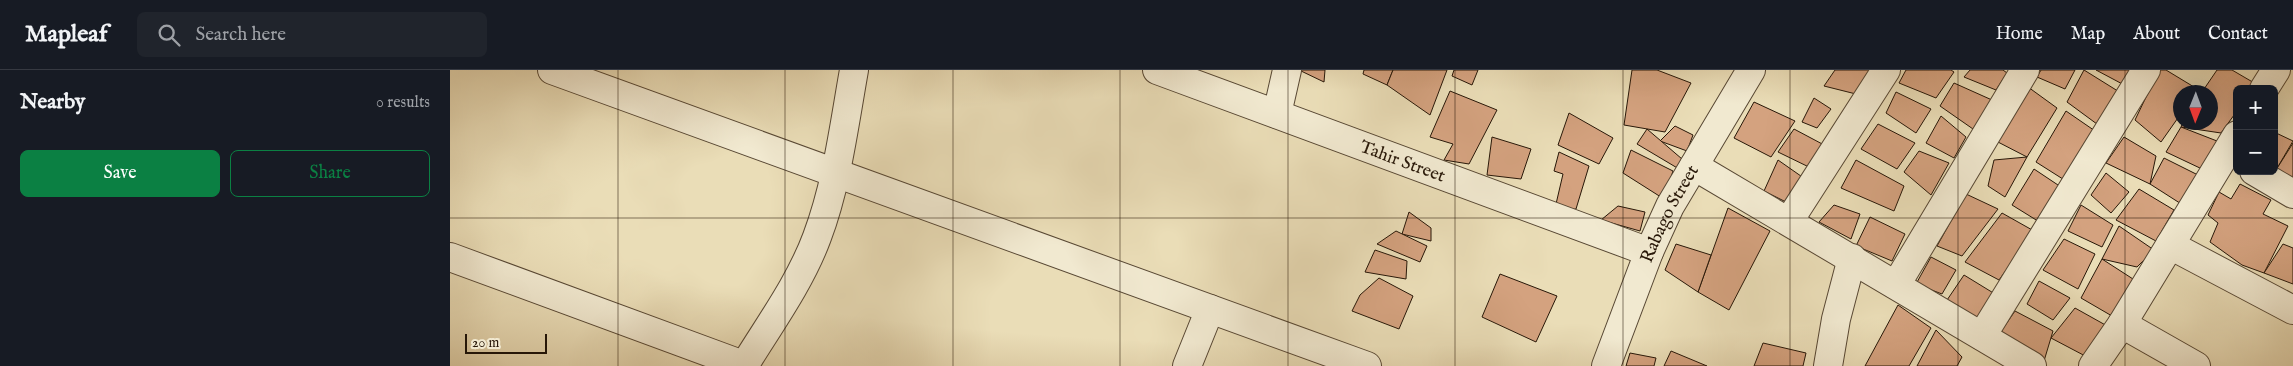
<!DOCTYPE html>
<meta charset="utf-8">
<style>
body{margin:0;font-family:"IM FELL English",serif;background:#20242c;color:#f1f3f6}
.controls{position:absolute;right:15px;top:15px;display:grid;overflow:hidden;border-radius:8px;box-shadow:0 5px 20px #0002}
.controls button{width:45px;height:45px;display:grid;place-items:center;padding:0;border:0;border-bottom:1px solid #363941;background:#171b24;color:#f1f3f6;font:25px sans-serif}
.compass{position:absolute;left:1723px;top:15px;width:45px;height:45px;border-radius:50%;background:#171b24;box-shadow:0 5px 20px #0002;rotate:181deg}
.scale{position:absolute;left:15px;bottom:12px;width:82px;box-sizing:border-box;padding-left:5px;border:2px solid #271708;border-top:0;font-size:14px;line-height:18px;white-space:nowrap;color:#271708;-webkit-text-stroke:4px #f1e9d0;paint-order:stroke}
.list{margin:0;padding:0;list-style:none}
h2{display:flex;justify-content:space-between;align-items:center;height:65px;margin:0;padding:0 20px;font-size:21px}
h2 small{font-size:16px;font-weight:400;color:#9ea1a6}
.actions{display:flex;gap:10px;padding:15px 20px}
.actions a{flex:1;padding:11px 0;border:1px solid #0b8043;border-radius:8px;text-align:center;font-size:18px;color:#0b8043}
.actions .main{background:#0b8043;color:#fff}
.icon{flex:none;width:28px;height:28px;fill:none;stroke:currentColor;stroke-width:2;stroke-linecap:round;stroke-linejoin:round}
.map{position:relative;flex:none;width:1843px;height:296px;overflow:hidden}
header{display:flex;align-items:center;gap:30px;box-sizing:border-box;height:70px;padding:0 25px;background:#171b24;border-bottom:1px solid #363941}
header strong{font-size:24px}
nav{display:flex;gap:28px;margin-inline-start:auto;font-size:18px}
.search{width:350px;height:45px;background:#20242c;display:flex;align-items:center;gap:12px;box-sizing:border-box;padding:0 18px;border-radius:8px;color:#9ea1a6;font-size:19px}
main{display:flex}
aside{flex:1;background:#171b24}
.map>svg:first-child{display:block}
.building{fill:#d4a27f;stroke:#271708}
.lines{fill:none;stroke-linecap:round;stroke-linejoin:round}
.minor-casing{stroke:#584834;stroke-width:30}
.tertiary-casing{stroke:#584834;stroke-width:30}
.minor{stroke:#f1e9d0;stroke-width:28}
.tertiary{stroke:#f1e9d0;stroke-width:28}
.grid{fill:none;stroke:#271708;stroke-width:1;stroke-opacity:0.55}
.labels{text-anchor:middle;stroke-width:4;stroke-linejoin:round;paint-order:stroke}
.street-label{font-size:18px;fill:#271708;stroke:#f1e9d0}
</style>
<header>
<strong>Mapleaf</strong>
<div class="search"><svg class="icon" aria-label="search" viewBox="0 0 24 24"><circle cx="10" cy="10" r="6"/><path d="M15 15l6 6"/></svg>Search here</div>
<nav><a>Home</a><a>Map</a><a>About</a><a>Contact</a></nav>
</header>
<main>
<aside>
<h2>Nearby<small>0 results</small></h2>
<ul class="list">
</ul>
<div class="actions"><a class="main">Save</a><a>Share</a></div>
</aside>
<div class="map">
<svg width="1843" height="296" viewBox="0 0 1843 296">
<rect width="100%" height="100%" fill="#eaddb7"/>
<filter id="stains"><feTurbulence type="fractalNoise" baseFrequency=".004" numOctaves="4"/><feColorMatrix values="0 0 0 0 .2 0 0 0 0 .09 0 0 0 0 .02 0 0 0 .5 -.17"/></filter>
<radialGradient id="worn" r=".72"><stop offset=".6" stop-color="#630" stop-opacity="0"/><stop offset="1" stop-color="#630" stop-opacity=".3"/></radialGradient>
<!-- building -->
<g class="building">
<path d="M849,0h26l-1,12z"/>
<path d="M914,0h29l-6,15 -24,-11z"/>
<path d="M943,0h54l-17,45 -43,-30z"/>
<path d="M1004,0h24l-6,15 -20,-9z"/>
<path d="M1182,0h25l34,13 -26,49 -41,-7z"/>
<path d="M1385,0h36l-11,25 -36,-9z"/>
<path d="M1456,0h45l3,2 -18,26 -37,-15z"/>
<path d="M1520,0h33l4,3 -11,17 -32,-13z"/>
<path d="M1591,0h34l-10,19 -28,-12z"/>
<path d="M1634,0l37,23 -20,34 -34,-25z"/>
<path d="M1646,0h43l-11,17z"/>
<path d="M1709,0h7l33,20 -1,2h-18v23l-19,27 -26,-22z"/>
<path d="M1767,0h15l24,14 -3,5h-16v22l-16,22 -40,-6 2,-5h27v-30h-8z"/>
<path d="M1504,13l38,17 -19,29 -33,-23z"/>
<path d="M1578,17l29,21 -30,49 -31,-16z"/>
<path d="M1000,21l47,19 -28,54 -25,-4 9,-16 -23,-7z"/>
<path d="M1446,22l35,17 -15,24 -30,-20z"/>
<path d="M1364,28l17,11 -14,19 -15,-6z"/>
<path d="M1304,32l41,19 -24,36 -37,-19z"/>
<path d="M1616,41l32,22 -32,48 -30,-19z"/>
<path d="M1119,43l44,25 -14,26 -41,-19z"/>
<path d="M1491,46l25,21 -12,21 -28,-15z"/>
<path d="M1428,54l37,19 -18,26 -36,-20z"/>
<path d="M1225,56l18,9 -6,16 -27,-10z"/>
<path d="M1731,57l36,14 -15,28 -36,-17z"/>
<path d="M1197,59l35,30 -3,10 -42,-25z"/>
<path d="M1344,59l32,17 -13,23 -35,-17z"/>
<path d="M1824,62l19,9 -17,29 -2,-1z"/>
<path d="M1042,67l39,12 -10,30 -34,-4z"/>
<path d="M1674,67l32,19 -6,28 -44,-21z"/>
<path d="M1843,73v36l-17,-9z"/>
<path d="M1181,80l42,21 -9,28 -41,-26z"/>
<path d="M1469,81l30,12 -18,32 -27,-23z"/>
<path d="M1109,82l30,14 -13,43 -6,1 -14,-6 7,-30 -9,-3z"/>
<path d="M1577,87l-22,40 -17,-11 6,-26z"/>
<path d="M1714,88l38,19 -16,30 -36,-23z"/>
<path d="M1328,90l30,21 -18,23 -26,-13z"/>
<path d="M1406,90l48,26 -10,25 -53,-23z"/>
<path d="M1584,99l27,18 -20,36 -29,-18z"/>
<path d="M1656,103l23,19 -18,21 -20,-18z"/>
<path d="M1790,114l31,16 -8,14 25,12 -24,47 -22,-8 -32,-23 8,-19 -10,-8 11,-23 12,7z"/>
<path d="M1689,119l35,21 -18,31 -40,-21z"/>
<path d="M1516,124l32,15 -36,47 -25,-10z"/>
<path d="M1384,135l26,9 -9,25 -32,-17z"/>
<path d="M1631,135l32,20 -11,22 -34,-16z"/>
<path d="M1168,136l27,6 -5,19 -39,-11z"/>
<path d="M1278,138l42,23 -41,79 -31,-18z"/>
<path d="M959,142l22,16v13l-29,-7z"/>
<path d="M1552,143l32,18 -35,49 -34,-18z"/>
<path d="M1420,147l35,17 -13,27 -36,-15z"/>
<path d="M1669,156l35,24 -17,17 -35,-8z"/>
<path d="M946,161l31,15 -7,16 -43,-18z"/>
<path d="M1614,169l31,15 -17,35 -35,-19z"/>
<path d="M1226,174l35,11 -13,37 -33,-22z"/>
<path d="M1833,174l10,4v36l-29,-11z"/>
<path d="M925,180l32,11 -1,18 -41,-7z"/>
<path d="M1481,187l25,13 -14,24 -26,-10z"/>
<path d="M1652,189l31,20 -21,37 -31,-18z"/>
<path d="M1050,204l57,22 -21,46 -54,-25z"/>
<path d="M1514,205l31,19 -17,28 -33,-19z"/>
<path d="M929,208l34,18 -14,33 -47,-18 8,-16z"/>
<path d="M1589,211l31,17 -17,22 -26,-16z"/>
<path d="M1448,235l33,23 -22,38h-44z"/>
<path d="M1625,238l34,19 -20,31 -38,-20z"/>
<path d="M1565,241l38,20 -9,30 -51,-18z"/>
<path d="M1486,260l26,27 -5,9h-40z"/>
<path d="M1313,273l43,10 -3,13h-49z"/>
<path d="M1221,281l36,15h-43z"/>
<path d="M1180,283l26,5 -2,8h-28z"/>
</g>
<g class="lines">
<defs>
<g id="minor">
<path d="M102,0l815,296"/>
<path id="s1" d="M707,0l492,182"/>
<path d="M1814,19l12,-19"/>
<path d="M827,44l10,-44"/>
<path d="M1244,96l338,200"/>
<path d="M1804,101l39,23"/>
<path d="M1339,151l97,-151"/>
<path d="M1720,175l123,65"/>
<path d="M0,187l296,109"/>
<path d="M1446,215l129,-215"/>
<path d="M1672,254l74,42"/>
<path d="M1532,266l164,-266"/>
<path d="M294,296c25,-41 56,-83 73,-129 20,-53 27,-111 37,-167"/>
<path d="M737,296l23,-57"/>
<path d="M1378,296l8,-47 16,-61"/>
<path d="M1643,296l29,-42 115,-189"/>
</g>
<g id="tertiary">
<path id="s2" d="M1156,296l43,-114 21,-46 81,-136"/>
</g>
</defs>
<!-- minor casing -->
<use href="#minor" class="minor-casing"/>
<!-- tertiary casing -->
<use href="#tertiary" class="tertiary-casing"/>
<!-- minor -->
<use href="#minor" class="minor"/>
<!-- tertiary -->
<use href="#tertiary" class="tertiary"/>
</g>
<!-- grid -->
<path class="grid" d="M168,0v296M335,0v296M503,0v296M670,0v296M838,0v296M1005,0v296M1173,0v296M1340,0v296M1508,0v296M1675,0v296M0,148h1843"/>
<g class="labels">
<!-- street labels -->
<g class="street-label">
<text dy="6" stroke="none"><textPath href="#s1" startOffset="262">Tahir Street</textPath></text>
<text dy="6" stroke="none"><textPath href="#s2" startOffset="165">Rabago Street</textPath></text>
</g>
</g>
<rect width="100%" height="100%" filter="url(#stains)"/>
<rect width="100%" height="100%" fill="url(#worn)"/>
</svg>
<div class="controls">
<button>+</button>
<button>−</button>
</div>
<svg class="compass" viewBox="-18 -18 36 36"><path d="M0-13l5 13h-10z" fill="#e53935"/><path d="M0 13l5-13h-10z" fill="#9ea1a6"/></svg>
<div class="scale">20 m</div>
</div>
</main>
